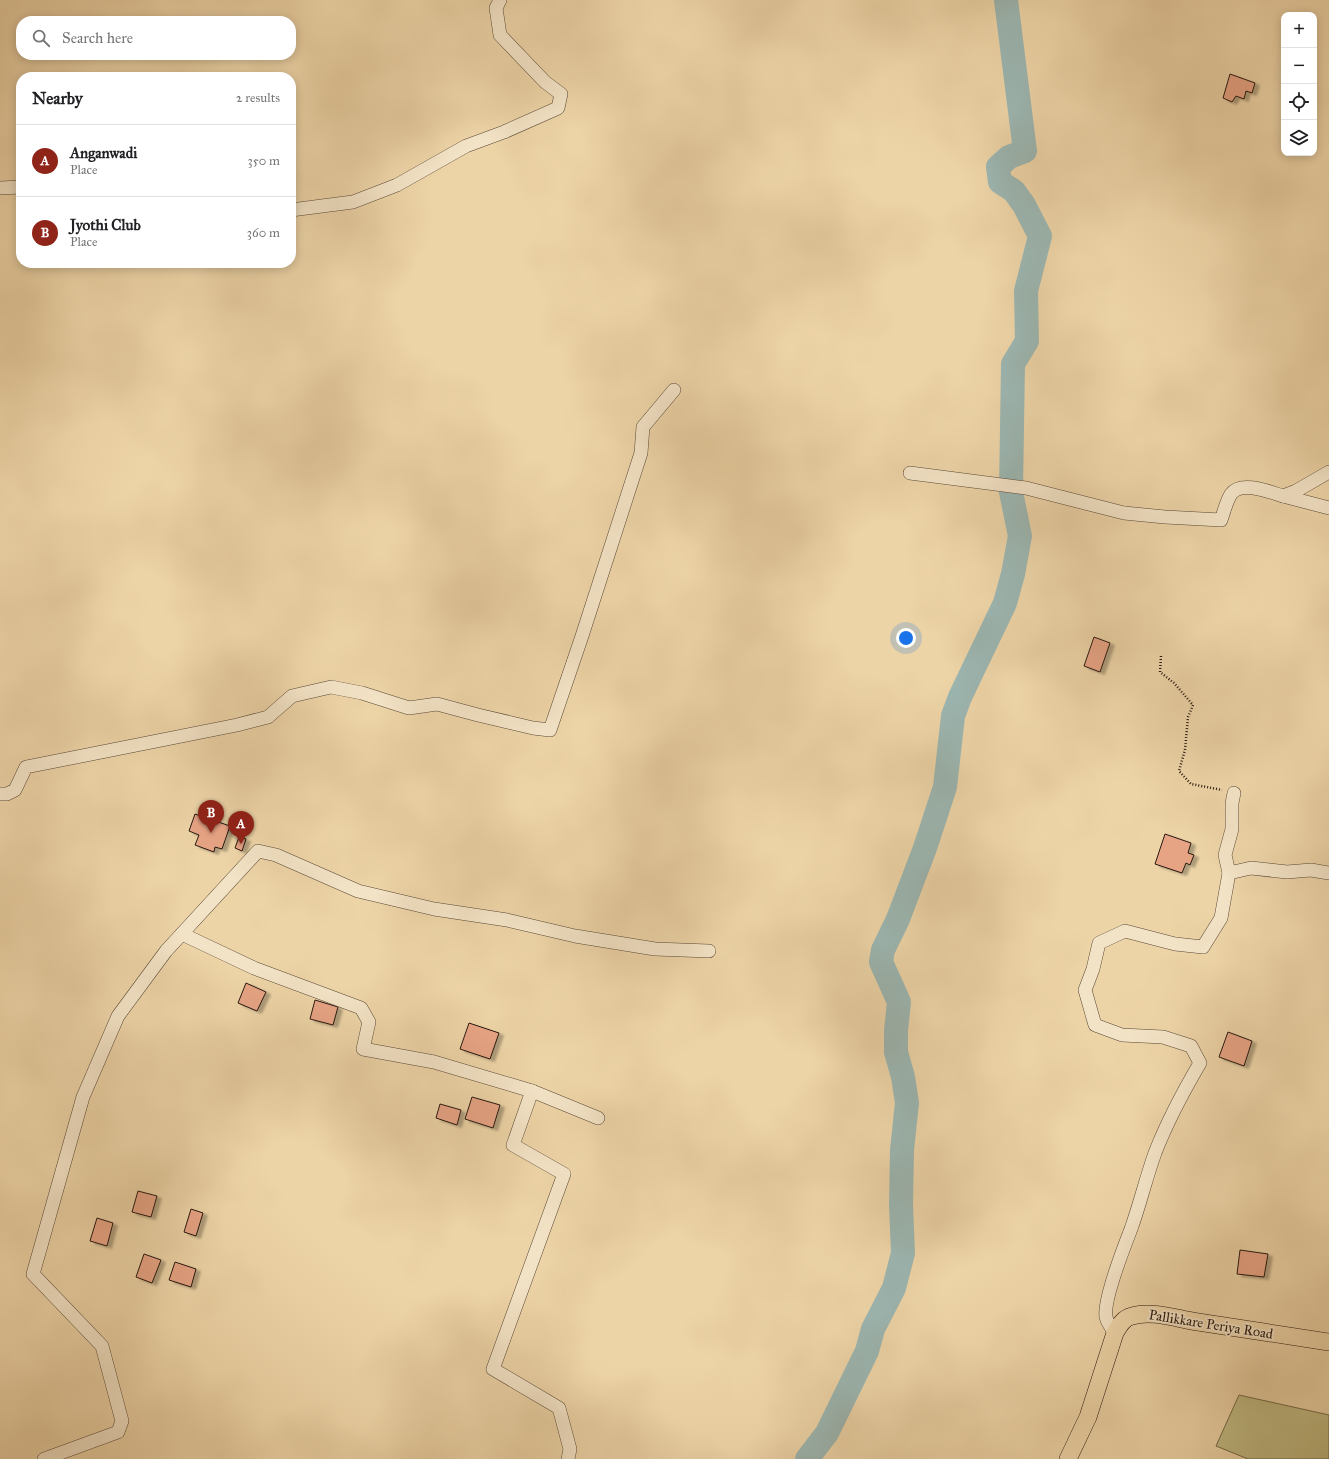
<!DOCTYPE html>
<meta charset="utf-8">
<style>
body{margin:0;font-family:"IM FELL Great Primer",serif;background:#f6f6f6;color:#202124}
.controls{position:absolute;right:12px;top:12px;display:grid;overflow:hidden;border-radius:8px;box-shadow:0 2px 10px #0003}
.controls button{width:36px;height:36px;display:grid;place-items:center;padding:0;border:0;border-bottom:1px solid #e0e0e0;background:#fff;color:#202124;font:20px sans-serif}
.you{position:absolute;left:906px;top:638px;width:14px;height:14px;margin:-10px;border:3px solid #fff;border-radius:50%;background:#1a73e8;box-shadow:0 0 0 6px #1a73e833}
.badge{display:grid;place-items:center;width:26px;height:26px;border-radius:50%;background:#8f2418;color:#fff;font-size:13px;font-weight:700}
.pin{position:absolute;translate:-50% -33px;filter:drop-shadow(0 1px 2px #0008)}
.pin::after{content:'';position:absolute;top:21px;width:14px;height:12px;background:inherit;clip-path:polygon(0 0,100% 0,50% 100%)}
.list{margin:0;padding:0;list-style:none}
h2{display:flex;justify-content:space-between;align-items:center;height:52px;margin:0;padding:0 16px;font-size:17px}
h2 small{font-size:13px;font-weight:400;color:#757577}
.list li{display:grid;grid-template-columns:26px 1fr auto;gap:12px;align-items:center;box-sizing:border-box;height:72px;padding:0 16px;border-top:1px solid #e0e0e0}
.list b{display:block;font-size:15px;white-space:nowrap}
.list p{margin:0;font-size:13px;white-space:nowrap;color:#757577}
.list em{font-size:13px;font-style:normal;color:#757577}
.icon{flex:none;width:22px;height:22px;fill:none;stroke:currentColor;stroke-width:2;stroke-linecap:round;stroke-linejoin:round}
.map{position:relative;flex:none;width:1329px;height:1459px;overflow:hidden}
.search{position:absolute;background:#fff;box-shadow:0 2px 10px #0003;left:16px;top:16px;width:280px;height:44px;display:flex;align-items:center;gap:10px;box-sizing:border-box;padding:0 14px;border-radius:16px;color:#757577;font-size:15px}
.panel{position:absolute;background:#fff;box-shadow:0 2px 10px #0003;left:16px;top:72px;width:280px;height:196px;border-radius:16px}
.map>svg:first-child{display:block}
.green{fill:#c0ba82;stroke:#746949}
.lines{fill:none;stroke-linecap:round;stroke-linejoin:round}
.river{stroke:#9cb6b1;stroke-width:24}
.building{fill:#e7a485;stroke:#271810;filter:url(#shadow)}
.minor-casing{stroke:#584736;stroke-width:14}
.major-casing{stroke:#271810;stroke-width:18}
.path{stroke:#271810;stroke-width:2.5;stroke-dasharray:1 2;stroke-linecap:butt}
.minor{stroke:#f3e3c6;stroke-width:13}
.major{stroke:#edd4a7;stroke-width:17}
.labels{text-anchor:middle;stroke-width:3.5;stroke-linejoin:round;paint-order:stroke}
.street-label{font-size:14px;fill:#271810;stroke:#f3e3c6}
</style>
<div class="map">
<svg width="1329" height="1459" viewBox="0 0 1329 1459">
<defs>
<filter id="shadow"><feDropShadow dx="4.5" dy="2.5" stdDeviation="1" flood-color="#0004"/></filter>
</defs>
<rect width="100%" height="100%" fill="#edd4a7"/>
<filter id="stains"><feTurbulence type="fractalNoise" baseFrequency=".005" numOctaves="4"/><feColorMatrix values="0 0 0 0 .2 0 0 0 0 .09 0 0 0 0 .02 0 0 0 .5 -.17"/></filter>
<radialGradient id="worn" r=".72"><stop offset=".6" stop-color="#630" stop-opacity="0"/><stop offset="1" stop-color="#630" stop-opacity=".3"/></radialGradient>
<!-- green -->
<path class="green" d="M1239,1395l90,20v44h-81l-32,-13z"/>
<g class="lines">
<!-- river -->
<path class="river" d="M807,1459l20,-26 40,-82 6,-22 21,-41 9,-35 -2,-48 1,-55 5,-47 -4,-26 -7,-25v-22l3,-28 -18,-40 2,-12 15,-31 27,-71 20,-61 8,-71 7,-19 45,-94 8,-29 7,-38 -9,-44 2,-128 14,-23 -1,-50 14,-55 -16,-31 -10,-14 -14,-9 -2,-15 11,-10 16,-6 -19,-151"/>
</g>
<!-- building -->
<g class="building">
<path d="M1230,74l25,9 -3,10 -6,-2 -2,8 -8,-3 -4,6 -9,-4z"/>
<path d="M1094,637l16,6 -10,29 -16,-6z"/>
<path d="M195,814l35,12 -8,23 -7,-2 -1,5 -19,-7 4,-10 -10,-4z"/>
<path d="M1165,834l26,9 -3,10 6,2 -4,10 -4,-2 -4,10 -27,-9z"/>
<path d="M239,837l7,2 -4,12 -7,-3z"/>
<path d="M246,983l20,9 -9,19 -19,-8z"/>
<path d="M315,1000l23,7 -5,18 -23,-6z"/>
<path d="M469,1023l30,10 -9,26 -30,-10z"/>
<path d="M1228,1032l24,9 -8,25 -25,-9z"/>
<path d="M472,1097l28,8 -7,23 -28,-9z"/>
<path d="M440,1104l21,6 -4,15 -21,-7z"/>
<path d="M138,1191l19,5 -6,21 -19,-5z"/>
<path d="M191,1209l12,4 -7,23 -12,-4z"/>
<path d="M97,1218l16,5 -6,23 -17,-5z"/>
<path d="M1240,1250l28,4 -4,23 -27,-3z"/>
<path d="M144,1254l17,6 -9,23 -16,-6z"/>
<path d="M175,1262l21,7 -5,18 -22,-7z"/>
</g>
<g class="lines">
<defs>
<g id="minor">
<path d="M0,188l21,-1"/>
<path d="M291,210l62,-8 44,-17 69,-39 38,-14 54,-24 3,-14 -16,-12 -45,-47 -4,-27 4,-8"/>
<path d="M910,473l116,15 98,25 41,4 56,3c3,-8 5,-18 10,-26 10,-14 39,-2 52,2l13,-5 33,-19"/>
<path d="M1283,496l46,12"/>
<path d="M0,794h7l8,-4 11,-23 211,-42 31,-8 24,-21 39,-9 31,6 47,15 28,-4 41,11 55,13 17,2 32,-94 59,-183 2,-26 31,-37"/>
<path d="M1229,873l-4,-18 7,-26v-26l2,-10"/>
<path d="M182,934l72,34 107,40 8,14 -6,27 71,13 98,29 66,27"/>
<path d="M532,1091l-19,54 51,29 -71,195 66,39 11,41 -2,10"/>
<path d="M1115,1333c-3,-4 -8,-11 -9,-16 -3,-17 18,-70 25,-88 9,-25 15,-51 24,-76 12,-31 28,-61 45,-90l-9,-17 -28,-9 -41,-2 -27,-10 -10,-35 8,-21 6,-26 26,-12 50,13 28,3 18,-29 8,-45 22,-5 36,4 24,-2 18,3"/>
<path d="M44,1459l74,-27 4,-11 -20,-75 -69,-72 50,-177 35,-81 48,-65 92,-100 18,4 82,36 76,18 73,11 68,16 80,13 54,2"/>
</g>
<path id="major" d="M1068,1459l20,-42 27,-84c4,-7 8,-15 17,-17 21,-6 45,3 66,6 44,7 87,13 131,20"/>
</defs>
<!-- minor casing -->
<use href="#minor" class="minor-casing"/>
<!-- major casing -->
<use href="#major" class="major-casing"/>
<!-- path -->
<path class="path" d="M1161,656l-1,16 14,11 19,22 -5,12 -3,33 -6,21 12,13 31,6"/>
<!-- minor -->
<use href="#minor" class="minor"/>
<!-- major -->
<use href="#major" class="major"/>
</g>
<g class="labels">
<!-- street labels -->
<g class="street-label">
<text transform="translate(1211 1324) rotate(9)" y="5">Pallikkare Periya Road</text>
</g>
</g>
<rect width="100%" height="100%" filter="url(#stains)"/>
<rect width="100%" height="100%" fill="url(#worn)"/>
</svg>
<div class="controls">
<button>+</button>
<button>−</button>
<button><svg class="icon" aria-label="locate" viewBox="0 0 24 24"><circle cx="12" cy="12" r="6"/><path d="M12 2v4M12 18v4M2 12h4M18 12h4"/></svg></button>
<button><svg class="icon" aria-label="layers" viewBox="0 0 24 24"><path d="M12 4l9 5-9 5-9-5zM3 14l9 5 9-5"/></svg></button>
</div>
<div class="you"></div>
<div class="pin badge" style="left:241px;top:844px">A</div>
<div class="pin badge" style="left:211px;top:833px">B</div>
<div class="search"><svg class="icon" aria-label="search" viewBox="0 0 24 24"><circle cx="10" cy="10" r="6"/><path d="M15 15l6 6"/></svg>Search here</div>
<section class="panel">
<h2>Nearby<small>2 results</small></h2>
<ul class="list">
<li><span class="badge">A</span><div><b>Anganwadi</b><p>Place</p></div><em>350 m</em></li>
<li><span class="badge">B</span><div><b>Jyothi Club</b><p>Place</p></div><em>360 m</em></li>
</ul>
</section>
</div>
